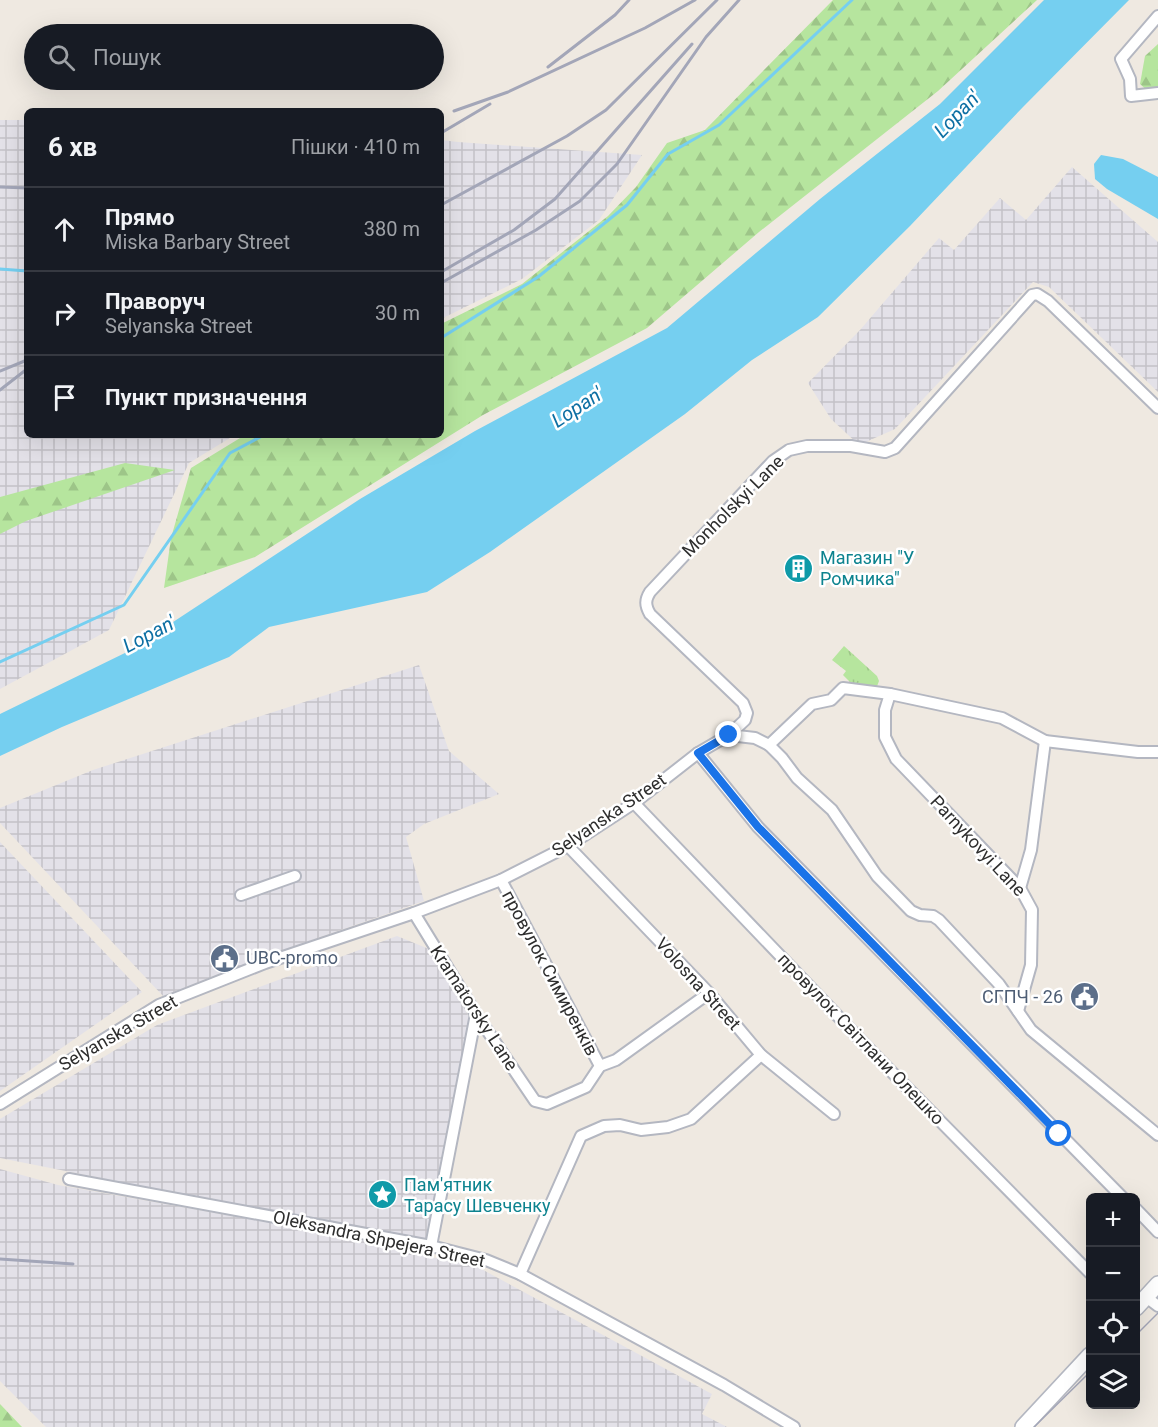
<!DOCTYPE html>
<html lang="uk">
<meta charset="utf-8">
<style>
body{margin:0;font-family:Roboto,sans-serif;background:#242831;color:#f1f3f6}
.controls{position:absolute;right:18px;bottom:18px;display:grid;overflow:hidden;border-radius:9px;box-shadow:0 6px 24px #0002}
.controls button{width:54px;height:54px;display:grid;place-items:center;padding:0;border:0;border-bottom:2px solid #363941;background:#171b24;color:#f1f3f6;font:30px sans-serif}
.stop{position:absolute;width:18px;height:18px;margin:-14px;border:4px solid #1a73e8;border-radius:50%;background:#fff}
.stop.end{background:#1a73e8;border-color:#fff;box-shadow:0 2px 6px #0008}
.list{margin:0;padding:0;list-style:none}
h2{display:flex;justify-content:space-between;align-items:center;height:78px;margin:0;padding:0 24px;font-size:26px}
h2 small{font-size:20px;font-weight:400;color:#9ea1a6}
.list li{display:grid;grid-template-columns:39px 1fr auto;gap:18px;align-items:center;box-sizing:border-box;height:84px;padding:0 24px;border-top:2px solid #363941}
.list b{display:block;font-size:22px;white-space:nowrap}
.list p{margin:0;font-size:20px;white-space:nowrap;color:#9ea1a6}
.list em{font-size:20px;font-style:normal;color:#9ea1a6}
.icon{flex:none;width:33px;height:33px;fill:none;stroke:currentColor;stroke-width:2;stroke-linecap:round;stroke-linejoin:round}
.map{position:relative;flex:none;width:1158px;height:1427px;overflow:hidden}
.search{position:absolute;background:#171b24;box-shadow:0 6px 24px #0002;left:24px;top:24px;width:420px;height:66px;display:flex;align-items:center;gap:15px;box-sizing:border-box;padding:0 21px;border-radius:33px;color:#9ea1a6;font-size:22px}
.panel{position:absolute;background:#171b24;box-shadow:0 6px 24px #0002;left:24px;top:108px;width:420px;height:330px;border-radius:9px}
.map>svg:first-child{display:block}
.industrial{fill:url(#industrial-grid)}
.forest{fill:url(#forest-firs)}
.park{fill:url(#park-tufts)}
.water{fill:#75cff0}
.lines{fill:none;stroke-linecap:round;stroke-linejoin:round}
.stream{stroke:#75cff0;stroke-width:3}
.street-casing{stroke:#b4b7c1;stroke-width:14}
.secondary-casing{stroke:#b4b7c1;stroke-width:18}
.street{stroke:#fff;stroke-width:10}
.secondary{stroke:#fff;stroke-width:15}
.tram{stroke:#a3a6b8;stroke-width:1.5}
.rail{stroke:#a3a6b8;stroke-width:3}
.route{stroke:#1a73e8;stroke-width:8}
.labels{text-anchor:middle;stroke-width:5;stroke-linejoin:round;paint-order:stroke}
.street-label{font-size:18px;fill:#2e2e2e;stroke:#fff}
.culture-label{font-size:18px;fill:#0d838f;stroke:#fff;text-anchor:start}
.service-label{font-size:18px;fill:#4e5e75;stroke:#fff;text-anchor:start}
.water-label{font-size:20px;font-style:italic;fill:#0d6fa3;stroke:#fff}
</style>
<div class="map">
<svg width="1158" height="1427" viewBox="0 0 1158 1427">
<defs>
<pattern id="industrial-grid" width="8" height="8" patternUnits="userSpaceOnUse" patternTransform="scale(1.5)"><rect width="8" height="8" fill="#e3e1e8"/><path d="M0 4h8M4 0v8" fill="none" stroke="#c3c1c7"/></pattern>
<pattern id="forest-firs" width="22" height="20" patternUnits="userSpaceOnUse" patternTransform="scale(1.5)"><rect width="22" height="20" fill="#b6e59e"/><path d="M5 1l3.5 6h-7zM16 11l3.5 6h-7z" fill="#9dc588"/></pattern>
<pattern id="park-tufts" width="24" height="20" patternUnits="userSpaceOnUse" patternTransform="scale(1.5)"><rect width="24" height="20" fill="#b6e59e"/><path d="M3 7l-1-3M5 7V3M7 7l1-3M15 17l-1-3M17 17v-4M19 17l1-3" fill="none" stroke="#9dc588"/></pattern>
</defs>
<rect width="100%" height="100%" fill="#efe9e1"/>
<!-- industrial -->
<g class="industrial">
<path d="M0,120h27v315h208l-46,28 -80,167 -109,59z"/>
<path d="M441,140l17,2 184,13 -43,65 -77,59 -81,40z"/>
<path d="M1072,167l86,75v150l-109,-105 -16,-5 -138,147 -36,16 -28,-26 -23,-36 52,-53 79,-92 15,12 46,-52 26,22z"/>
<path d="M419,665l30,86 50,43 -75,30 -18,13 18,64 -161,56 -100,39 -163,-173v-15l93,-38z"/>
<path d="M0,842l142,150 -142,99z"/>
<path d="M397,936l32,13 42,71 -42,223 -429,-85v-39l157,-94z"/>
<path d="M0,1169l58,16 366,65v6l50,9 238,129 -10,20 25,13h-681l-46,-46z"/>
</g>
<!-- forest -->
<g class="forest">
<path d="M833,0h204l-99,91 -179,141 -112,96 -164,87 -228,142 -91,31 7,-50 20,-70 54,-33h196v-111l81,-40 86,-68 28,-29 31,-44 38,-13z"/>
<path d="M1158,44v56l-18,-16 5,-28z"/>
<path d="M125,463l50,7 -149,51 -26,13v-37z"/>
<path d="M0,1404l22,23h-22z"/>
</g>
<!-- park -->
<path class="park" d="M844,646l33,30 2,5 -3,8 -12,-1 -4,-4 -4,4 -13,-13 3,-4 -14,-11z"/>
<!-- water -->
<g class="water">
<path d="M1044,0h85l-106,107 -113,119 -92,91 -66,43 -67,54 -195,138 -63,40 -158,35 -40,30 -167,70 -62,29v-42l129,-63 231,-152 115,-68 192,-103 153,-129 120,-95z"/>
<path d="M1101,155l22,4 35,18v42l-51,-30 -12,-10 -1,-15z"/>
</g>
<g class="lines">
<!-- stream -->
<g class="stream">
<path d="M0,269l27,2"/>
<path d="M441,338l97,-61 89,-72 41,-51 51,-29 133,-125"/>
<path d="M0,662l124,-57 106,-152 34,-18"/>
</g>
<defs>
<g id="street">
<path d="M1158,16l-37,43 9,20 1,17 27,-3"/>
<path d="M890,694l-5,16v27l11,22 124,129 12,22 -1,55 -13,46"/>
<path d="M729,735l16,-15 2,-7 -4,-10 -93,-89c-5,-9 -5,-14 0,-22l123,-131 16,-11 18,-4h44l34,6 10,-4 137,-153 5,-1 11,7 110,107"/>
<path d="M769,745l13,13 15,20 35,32 45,66 34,35 9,4 13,1 6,4 60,64 32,46 127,105"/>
<path d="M698,753l60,74 365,371"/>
<path d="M634,803l242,253 214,217"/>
<path d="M568,846l141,147 52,62 73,59"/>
<path d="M501,880l99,186"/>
<path d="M1020,888l11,-38 14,-109"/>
<path d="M241,895l54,-19"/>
<path d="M414,913l62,101 59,87 12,3 39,-17 14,-21 16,-6 93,-67"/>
<path d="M0,1104l159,-99 106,-42 149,-50 87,-33 67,-34 66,-43 64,-50 31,-18 26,3 14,7 43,-41 19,-4 12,-12 47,6 112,24 43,23 93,11h20"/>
<path d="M69,1179l362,67 55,14 34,14 204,111 70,42"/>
<path d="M1136,1209l22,23"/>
<path d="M431,1246l45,-232"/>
<path d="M520,1274l61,-138 23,-10 16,-1 21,5 27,-3 23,-8 70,-64"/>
<path d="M1146,1297l12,9"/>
</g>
<g id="secondary">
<path d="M1136,1308l22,-24"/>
<path d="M1023,1427l67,-72"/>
</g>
</defs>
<!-- street casing -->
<use href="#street" class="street-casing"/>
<!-- secondary casing -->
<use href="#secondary" class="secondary-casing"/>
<!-- street -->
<use href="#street" class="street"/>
<!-- secondary -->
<use href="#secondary" class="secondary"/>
<!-- tram -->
<g class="tram">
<path d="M1136,1335l22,-22"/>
<path d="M1034,1427l56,-55"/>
</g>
<!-- rail -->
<g class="rail">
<path d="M548,67l67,-52 14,-15"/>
<path d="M454,111l54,-19 137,-64 50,-28"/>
<path d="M441,133l49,-29"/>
<path d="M0,187l27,1"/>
<path d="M441,205l126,-69 39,-26 111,-110"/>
<path d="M441,272l73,-42 41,-31 137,-155"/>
<path d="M441,283l95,-53 44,-29 37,-37 89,-127 33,-37"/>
<path d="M0,371l27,-11"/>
<path d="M0,390l27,-21"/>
<path d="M0,1259l73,5"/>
</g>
</g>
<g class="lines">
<!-- route -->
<path class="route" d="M729,735l-31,18 60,74 301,307"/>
</g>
<!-- icons -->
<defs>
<symbol id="building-disc" viewBox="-11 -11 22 22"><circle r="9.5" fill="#0f9aa8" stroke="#fff"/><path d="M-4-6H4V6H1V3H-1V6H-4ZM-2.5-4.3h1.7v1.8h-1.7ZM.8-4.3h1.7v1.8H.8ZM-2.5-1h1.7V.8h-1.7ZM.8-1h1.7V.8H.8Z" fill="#fff"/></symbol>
<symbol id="civic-disc" viewBox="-11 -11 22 22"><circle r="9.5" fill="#5c6f8a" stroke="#fff"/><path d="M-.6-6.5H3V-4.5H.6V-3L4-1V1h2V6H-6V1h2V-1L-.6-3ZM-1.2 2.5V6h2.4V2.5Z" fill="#fff"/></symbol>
<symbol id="sight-disc" viewBox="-11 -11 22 22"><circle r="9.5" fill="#0f9aa8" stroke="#fff"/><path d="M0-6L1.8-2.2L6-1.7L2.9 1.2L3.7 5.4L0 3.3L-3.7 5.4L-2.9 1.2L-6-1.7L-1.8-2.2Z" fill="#fff"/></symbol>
</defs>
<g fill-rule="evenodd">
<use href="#building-disc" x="782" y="552" width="33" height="33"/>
<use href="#civic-disc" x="208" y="942" width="33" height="33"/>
<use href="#civic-disc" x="1068" y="980" width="33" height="33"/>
<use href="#sight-disc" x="366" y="1178" width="33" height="33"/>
</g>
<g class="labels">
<!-- street labels -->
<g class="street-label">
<text transform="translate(733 506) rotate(-45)" y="6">Monholskyi Lane</text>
<text transform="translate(609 815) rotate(-34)" y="6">Selyanska Street</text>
<text transform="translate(978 846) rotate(47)" y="6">Parnykovyi Lane</text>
<text transform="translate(550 973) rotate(62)" y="6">провулок Симиренків</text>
<text transform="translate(698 984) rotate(48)" y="6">Volosna Street</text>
<text transform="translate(474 1008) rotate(57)" y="6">Kramatorsky Lane</text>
<text transform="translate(118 1033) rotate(-30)" y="6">Selyanska Street</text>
<text transform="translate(861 1039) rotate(46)" y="6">провулок Світлани Олешко</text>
<text transform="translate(379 1239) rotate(12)" y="6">Oleksandra Shpejera Street</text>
</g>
<!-- culture labels -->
<g class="culture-label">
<text x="820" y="564">Магазин "У<tspan x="820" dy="21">Ромчика"</tspan></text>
<text x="404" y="1191">Пам'ятник<tspan x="404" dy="21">Тарасу Шевченку</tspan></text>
</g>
<!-- service labels -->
<g class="service-label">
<text x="246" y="964">UBC-promo</text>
<text x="1063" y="1003" text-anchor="end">СГПЧ - 26</text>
</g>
<!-- water labels -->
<g class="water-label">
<text transform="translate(957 114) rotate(-46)" y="7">Lopan'</text>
<text transform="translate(577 407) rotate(-33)" y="7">Lopan'</text>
<text transform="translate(149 634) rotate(-28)" y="7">Lopan'</text>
</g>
</g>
</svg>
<div class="controls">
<button>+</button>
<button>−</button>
<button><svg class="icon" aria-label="locate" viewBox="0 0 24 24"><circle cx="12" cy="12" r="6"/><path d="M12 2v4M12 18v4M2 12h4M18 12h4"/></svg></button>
<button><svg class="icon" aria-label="layers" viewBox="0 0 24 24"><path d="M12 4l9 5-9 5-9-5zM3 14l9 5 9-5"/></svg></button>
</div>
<div class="stop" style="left:1059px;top:1134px"></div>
<div class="stop end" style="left:729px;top:735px"></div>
<div class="search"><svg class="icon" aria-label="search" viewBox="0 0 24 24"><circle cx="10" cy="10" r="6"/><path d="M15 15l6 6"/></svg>Пошук</div>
<section class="panel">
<h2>6 хв<small>Пішки · 410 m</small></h2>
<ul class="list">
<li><svg class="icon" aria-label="ahead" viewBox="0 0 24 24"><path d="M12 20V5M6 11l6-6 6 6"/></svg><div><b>Прямо</b><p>Miska Barbary Street</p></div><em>380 m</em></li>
<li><svg class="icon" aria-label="right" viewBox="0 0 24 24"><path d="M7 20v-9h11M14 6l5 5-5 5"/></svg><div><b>Праворуч</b><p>Selyanska Street</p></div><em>30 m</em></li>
<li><svg class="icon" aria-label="arrive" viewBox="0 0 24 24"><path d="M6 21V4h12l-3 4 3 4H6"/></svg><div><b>Пункт призначення</b></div></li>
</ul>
</section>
</div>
